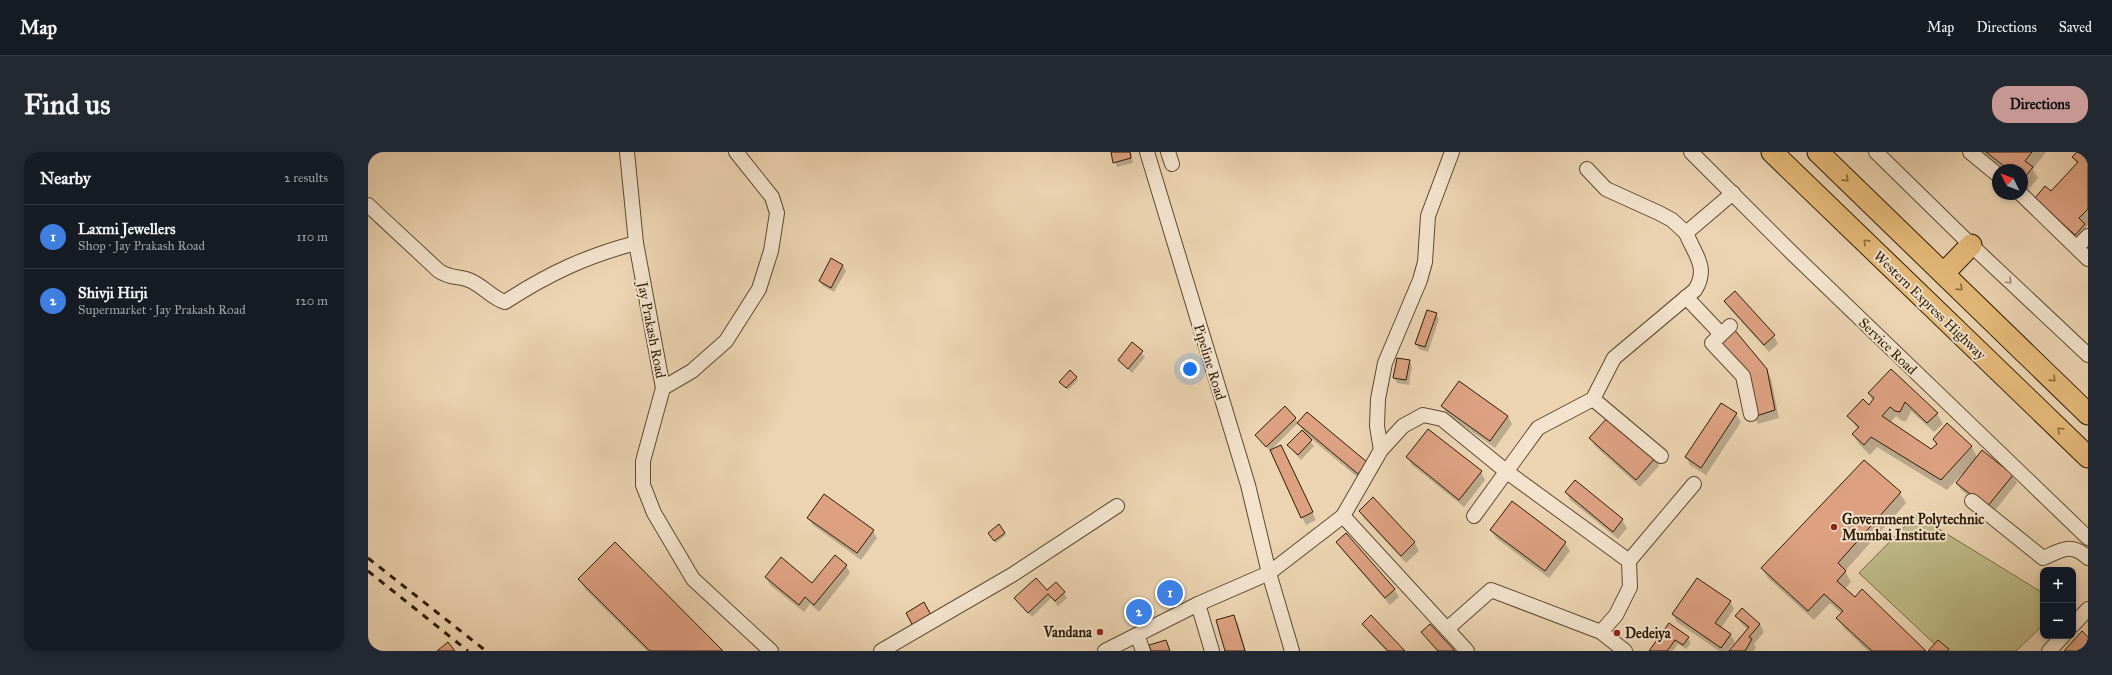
<!DOCTYPE html>
<meta charset="utf-8">
<style>
body{margin:0;font-family:"IM FELL Great Primer",serif;background:#242831;color:#f1f3f6}
.controls{position:absolute;right:12px;bottom:12px;display:grid;overflow:hidden;border-radius:8px;box-shadow:0 2px 6px #0003}
.controls button{width:36px;height:36px;display:grid;place-items:center;padding:0;border:0;border-bottom:1px solid #363941;background:#171b24;color:#f1f3f6;font:20px sans-serif}
.compass{position:absolute;left:1624px;top:12px;width:36px;height:36px;border-radius:50%;background:#171b24;box-shadow:0 2px 6px #0003;rotate:313deg}
.you{position:absolute;left:822px;top:217px;width:14px;height:14px;margin:-10px;border:3px solid #fff;border-radius:50%;background:#1a73e8;box-shadow:0 0 0 6px #1a73e833}
.badge{display:grid;place-items:center;width:26px;height:26px;border-radius:50%;background:#c59692;color:#fff;font-size:13px;font-weight:700}
.pin{position:absolute;translate:-50% -50%;border:2px solid #fff;box-shadow:0 1px 4px #0006}
.list{margin:0;padding:0;list-style:none}
h2{display:flex;justify-content:space-between;align-items:center;height:52px;margin:0;padding:0 16px;font-size:17px}
h2 small{font-size:13px;font-weight:400;color:#9ea1a6}
.list li{display:grid;grid-template-columns:26px 1fr auto;gap:12px;align-items:center;box-sizing:border-box;height:64px;padding:0 16px;border-top:1px solid #363941}
.list b{display:block;font-size:15px;white-space:nowrap}
.list p{margin:0;font-size:13px;white-space:nowrap;color:#9ea1a6}
.list em{font-size:13px;font-style:normal;color:#9ea1a6}
.map{position:relative;flex:none;width:1720px;height:499px;overflow:hidden;border-radius:16px}
header{display:flex;align-items:center;gap:24px;box-sizing:border-box;height:56px;padding:0 20px;background:#171b24;border-bottom:1px solid #363941}
header strong{font-size:19px}
nav{display:flex;gap:22px;margin-inline-start:auto;font-size:14px}
.intro{display:flex;align-items:center;justify-content:space-between;box-sizing:border-box;height:96px;padding:0 24px}
h1{margin:0;font-size:28px}
.button{padding:10px 18px;border-radius:16px;background:#c59692;color:#111;font-size:14px;font-weight:700}
main{display:flex;gap:24px;padding:0 24px}
aside{flex:1;background:#171b24;border-radius:16px;box-shadow:0 2px 6px #0003}
.map>svg:first-child{display:block}
.green{fill:#bebb87;stroke:#766c46}
.shadow{fill:#0003}
.building{fill:#dda182;stroke:#2d1c04}
.lines{fill:none;stroke-linecap:round;stroke-linejoin:round}
.minor-casing{stroke:#5d4a30;stroke-width:16}
.highway-casing{stroke:#2d1c04;stroke-width:23}
.minor{stroke:#f3e3cd;stroke-width:14}
.highway{stroke:#e6ba79;stroke-width:21}
.rail{stroke:#2d1c04;stroke-width:3;stroke-dasharray:7 7;stroke-linecap:butt}
.oneway{stroke:#8a6b3e}
.oneway2{stroke:#9a8973}
.poi-dot{fill:#8f2418;stroke:#f3e3cd;stroke-width:1.5}
.labels{text-anchor:middle;stroke-width:4;stroke-linejoin:round;paint-order:stroke}
.street-label{font-size:14px;fill:#2d1c04;stroke:#f3e3cd}
.poi-label{font-size:14px;font-weight:bold;fill:#2d1c04;stroke:#f3e3cd;text-anchor:start}
</style>
<header>
<strong>Map</strong>
<nav><a>Map</a><a>Directions</a><a>Saved</a></nav>
</header>
<div class="intro"><h1>Find us</h1><a class="button">Directions</a></div>
<main>
<aside>
<h2>Nearby<small>2 results</small></h2>
<ul class="list">
<li><span class="badge" style="background:#3f7fe0">1</span><div><b>Laxmi Jewellers</b><p>Shop · Jay Prakash Road</p></div><em>110 m</em></li>
<li><span class="badge" style="background:#3f7fe0">2</span><div><b>Shivji Hirji</b><p>Supermarket · Jay Prakash Road</p></div><em>120 m</em></li>
</ul>
</aside>
<div class="map">
<svg width="1720" height="499" viewBox="0 0 1720 499">
<rect width="100%" height="100%" fill="#ecd4b2"/>
<filter id="stains"><feTurbulence type="fractalNoise" baseFrequency=".005" numOctaves="4"/><feColorMatrix values="0 0 0 0 .2 0 0 0 0 .09 0 0 0 0 .02 0 0 0 .5 -.17"/></filter>
<radialGradient id="worn" r=".72"><stop offset=".6" stop-color="#630" stop-opacity="0"/><stop offset="1" stop-color="#630" stop-opacity=".3"/></radialGradient>
<!-- green -->
<path class="green" d="M1548,363l127,78v32l-27,26h-74l-83,-78z"/>
<!-- shadow -->
<g class="shadow">
<path d="M744,0h19l2,11 -16,4z"/>
<path d="M1614,0h64l-13,17 5,9 -10,12 -6,-5v-15h-19z"/>
<path d="M1710,0h6l4,4v69l-2,2 2,3 -7,14 -39,-36 -6,-10 15,-5 26,-29 -4,-7z"/>
<path d="M464,108l11,6 3,5 -12,21 -11,-6 -3,-5z"/>
<path d="M1367,141l39,43 4,8 -9,8 -39,-43 -5,-8z"/>
<path d="M1068,162l3,5 -11,33 -9,-3 -3,-5z"/>
<path d="M764,192l13,13 -13,16 -13,-13z"/>
<path d="M1041,209l3,5 -3,19 -12,-2 -3,-6z"/>
<path d="M1398,218l5,8 8,40 -21,6 -4,-8z"/>
<path d="M1523,218l46,44 6,10 -9,8 -23,-21 -5,10h-4l-6,-5 -6,7 41,28 6,-6 -3,-5 13,-16 25,23 5,10 35,19 5,7 -25,31 -31,-24 -4,-7 6,-8 -1,-1 -15,16 -70,-43 -7,8 -11,-11 -6,-10 5,-5 -10,-13 21,-10 4,-5 -4,-7z"/>
<path d="M708,226l2,2 -10,10 -6,-6z"/>
<path d="M1353,252l15,10 5,8 -35,53 -16,-10 -4,-8z"/>
<path d="M1075,254l65,10 4,8 -17,24 -48,-34z"/>
<path d="M927,266l3,5 -28,28 -14,-16z"/>
<path d="M931,272l72,46 -9,11 -54,-45 -1,1 7,9 -13,14 -13,-15 15,-15z"/>
<path d="M1222,286l65,20 4,8 -19,21 -45,-41z"/>
<path d="M913,294l35,74 -10,5 -4,-8z"/>
<path d="M1039,305l74,15 4,8 -21,27 -52,-42z"/>
<path d="M1496,309l36,32 6,10 -61,68 6,11 -6,7 80,62h-57l-24,-23 -6,-10 4,-4 -12,-11 -16,17 -46,-42 -6,-10z"/>
<path d="M1198,340l56,28 5,8 -9,11 -48,-39z"/>
<path d="M1005,346l42,45 4,8 -13,12 -42,-45 -4,-7z"/>
<path d="M1144,351l53,40 5,8 -21,27 -53,-40 -5,-8z"/>
<path d="M440,366l65,13 4,7 -16,22 -48,-35z"/>
<path d="M637,381l1,2 -10,8 -6,-8z"/>
<path d="M969,390l57,47 5,8 -9,8 -48,-55z"/>
<path d="M478,413l4,8 -31,39 -9,-8 -6,8 -34,-27 -4,-8 46,7z"/>
<path d="M211,427l143,72h-75l-62,-62z"/>
<path d="M679,440l17,1 3,5 -9,8 -7,-8 -19,19 -16,-19z"/>
<path d="M1362,450l4,7 -13,19 9,6 5,8 -6,7 2,1 17,-20 -7,-7 -5,-7 24,8 4,8 -10,12 2,4 -3,3h-34l-42,-29 -4,-8z"/>
<path d="M865,464l5,8 8,27h-20z"/>
<path d="M995,472l41,27h-18l-18,-20z"/>
<path d="M1301,472l19,14 3,5 -5,6 -8,-5 -5,7h-23z"/>
<path d="M1054,480l31,19h-16z"/>
</g>
<!-- building -->
<g class="building">
<path d="M743,0h19l1,6 -18,5z"/>
<path d="M1618,0h46l-7,9 8,6 -11,14v-11h-13z"/>
<path d="M1709,0h8l3,2v55l-9,9 6,6 -10,11 -40,-37 10,-12 6,5 27,-29 -6,-5z"/>
<path d="M463,106l12,7 -12,23 -12,-7z"/>
<path d="M1367,139l40,44 -11,10 -40,-44z"/>
<path d="M1059,158l10,3 -12,34 -10,-3z"/>
<path d="M1365,176l34,41 8,41 -22,7 -7,-41 -33,-34z"/>
<path d="M764,190l11,9 -15,18 -10,-9z"/>
<path d="M1029,206l13,2 -4,20 -13,-2z"/>
<path d="M1523,217l47,44 -11,10 -22,-21 -5,10 -5,-1 -5,-4 -8,9 49,33 6,-5 -4,-5 14,-16 25,23 -31,34 -70,-43 -7,8 -12,-11 7,-7 -12,-11 16,-17 6,6 5,-7 -6,-5z"/>
<path d="M702,218l7,7 -11,11 -7,-6z"/>
<path d="M1091,229l49,35 -18,25 -49,-35z"/>
<path d="M1353,251l16,10 -36,55 -16,-11z"/>
<path d="M917,254l11,12 -30,29 -11,-12z"/>
<path d="M939,260l60,50 -9,12 -61,-51z"/>
<path d="M1241,264l46,42 -19,22 -47,-42z"/>
<path d="M1060,277l54,42 -23,29 -53,-43z"/>
<path d="M934,278l10,10 -14,15 -11,-10z"/>
<path d="M913,293l32,67 -12,6 -31,-68z"/>
<path d="M1614,298l31,25 -26,32 -31,-24z"/>
<path d="M1496,308l37,32 -63,71 8,8 -9,10 18,16 7,-8 64,62h-54l-36,-33 7,-7 -19,-17 -16,17 -47,-43z"/>
<path d="M1207,328l48,39 -10,13 -48,-40z"/>
<path d="M456,342l50,36 -17,23 -50,-35z"/>
<path d="M1005,345l42,45 -14,14 -42,-45z"/>
<path d="M1144,349l54,41 -21,29 -55,-41z"/>
<path d="M631,372l6,9 -11,8 -6,-8z"/>
<path d="M978,381l49,56 -10,9 -49,-56z"/>
<path d="M247,390l108,109h-73l-72,-72z"/>
<path d="M467,403l12,10 -33,40 -9,-8 -6,8 -34,-28 16,-20 31,26z"/>
<path d="M668,426l11,12 9,-8 9,10 -10,9 -7,-7 -20,19 -14,-15z"/>
<path d="M1329,426l34,23 -16,22 16,11 -10,14 -49,-34z"/>
<path d="M556,450l7,13 -18,11 -7,-13z"/>
<path d="M1374,456l18,16 -11,13 3,2 -7,12h-16l20,-24 -14,-11z"/>
<path d="M866,463l11,36h-20l-9,-31z"/>
<path d="M1003,463l34,36h-17l-26,-27z"/>
<path d="M1301,471l20,14 -6,8 -8,-5 -8,11h-18z"/>
<path d="M1062,472l25,27h-17l-17,-19z"/>
<path d="M1714,479l6,6v14h-24z"/>
<path d="M798,488l4,11h-19l-2,-6z"/>
<path d="M1570,488l11,9 -2,2h-19z"/>
<path d="M80,490l7,9h-18z"/>
</g>
<g class="lines">
<defs>
<g id="minor">
<path d="M259,0l9,91 27,145 -20,73v24l11,28 39,66 78,72"/>
<path d="M779,0l101,333 21,88 23,78"/>
<path d="M800,0l4,12"/>
<path d="M1323,0l100,100 297,286"/>
<path d="M1508,0l95,93 117,110"/>
<path d="M1602,0l28,23"/>
<path d="M1219,17l19,20 53,24 13,7 14,13 47,-40"/>
<path d="M1653,42l67,65"/>
<path d="M0,53l71,66c11,7 16,5 27,8 15,4 25,19 39,23 43,-28 81,-46 131,-59"/>
<path d="M1709,95l11,-11"/>
<path d="M1318,145l35,37"/>
<path d="M1362,174l-18,17 31,33 8,38"/>
<path d="M295,236l29,-17 34,-30 33,-52 12,-38 6,-38 -5,-16 -36,-45"/>
<path d="M1225,247l68,57"/>
<path d="M1013,298l-4,-24 1,-27 7,-36 35,-83 5,-18 3,-46 24,-64"/>
<path d="M1604,349l71,57c19,-8 28,-16 45,0"/>
<path d="M975,364l38,-66 22,-24 20,-11 19,4 65,53 122,89"/>
<path d="M1106,364l64,-88 55,-29 21,-41 81,-68c14,-22 0,-35 -9,-57"/>
<path d="M830,452l14,47"/>
<path d="M1705,473l15,-16"/>
<path d="M1079,477l44,-39 110,42 24,19"/>
<path d="M1233,480l15,-17 14,-28 -1,-26 65,-77"/>
<path d="M769,483l6,16"/>
<path d="M513,499l131,-76 105,-69"/>
<path d="M737,499l93,-47 71,-31 74,-57 124,135"/>
<path d="M1681,499l14,-15"/>
</g>
<g id="highway">
<path d="M1404,0l316,305"/>
<path d="M1450,0l270,262"/>
<path d="M1576,121l27,-28"/>
</g>
</defs>
<!-- minor casing -->
<use href="#minor" class="minor-casing"/>
<!-- highway casing -->
<use href="#highway" class="highway-casing"/>
<!-- minor -->
<use href="#minor" class="minor"/>
<!-- highway -->
<use href="#highway" class="highway"/>
<!-- rail -->
<g class="rail">
<path d="M0,406l118,93"/>
<path d="M0,419l100,80"/>
</g>
</g>
<!-- one-way arrows -->
<defs><path id="oneway-chevron" d="M-2-3.5L2.5 0L-2 3.5" fill="none" stroke-width="1.6" stroke-linecap="round" stroke-linejoin="round"/></defs>
<g class="oneway">
<use href="#oneway-chevron" transform="translate(1478 27) rotate(44)"/>
<use href="#oneway-chevron" transform="translate(1498 90) rotate(-136)"/>
<use href="#oneway-chevron" transform="translate(1592 136) rotate(44)"/>
<use href="#oneway-chevron" transform="translate(1685 227) rotate(44)"/>
<use href="#oneway-chevron" transform="translate(1692 278) rotate(-136)"/>
</g>
<use class="oneway2" href="#oneway-chevron" transform="translate(1641 129) rotate(43)"/>
<!-- markers -->
<g class="poi-dot">
<circle cx="1466" cy="375" r="4"/>
<circle cx="732" cy="480" r="4"/>
<circle cx="1249" cy="481" r="4"/>
</g>
<g class="labels">
<!-- street labels -->
<g class="street-label">
<text transform="translate(1562 153) rotate(44)" y="5">Western Express Highway</text>
<text transform="translate(284 178) rotate(79)" y="5">Jay Prakash Road</text>
<text transform="translate(1520 194) rotate(44)" y="5">Service Road</text>
<text transform="translate(842 210) rotate(73)" y="5">Pipeline Road</text>
</g>
<!-- poi labels -->
<g class="poi-label">
<text x="1474" y="372">Government Polytechnic<tspan x="1474" dy="16">Mumbai Institute</tspan></text>
<text x="724" y="485" text-anchor="end">Vandana</text>
<text x="1257" y="486">Dedeiya</text>
</g>
</g>
<rect width="100%" height="100%" filter="url(#stains)"/>
<rect width="100%" height="100%" fill="url(#worn)"/>
</svg>
<div class="controls">
<button>+</button>
<button>−</button>
</div>
<svg class="compass" viewBox="-18 -18 36 36"><path d="M0-13l5 13h-10z" fill="#e53935"/><path d="M0 13l5-13h-10z" fill="#9ea1a6"/></svg>
<div class="you"></div>
<div class="pin badge" style="left:802px;top:441px;background:#3f7fe0">1</div>
<div class="pin badge" style="left:771px;top:460px;background:#3f7fe0">2</div>
</div>
</main>
